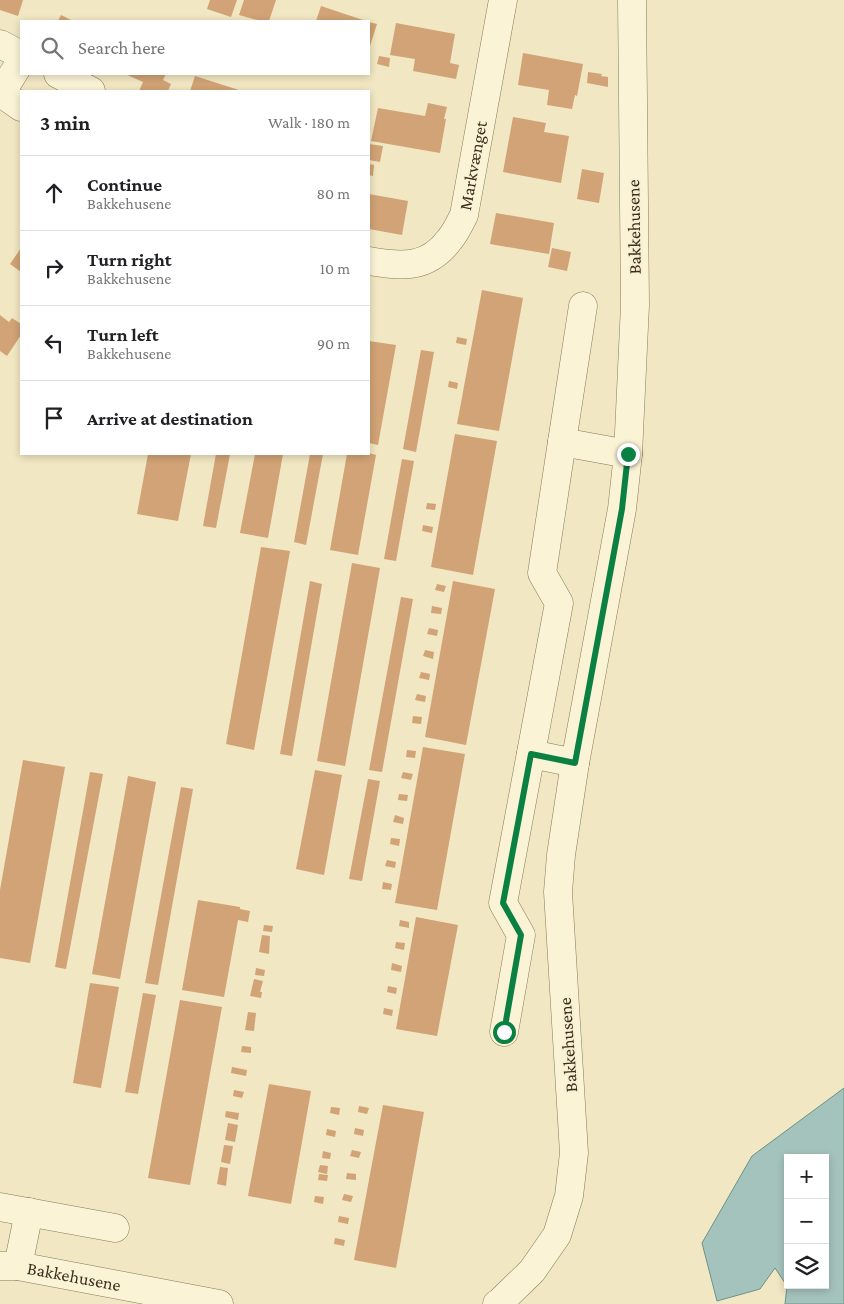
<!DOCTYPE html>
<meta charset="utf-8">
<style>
body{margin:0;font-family:"Crimson Pro",serif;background:#f2f2f2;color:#202124}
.controls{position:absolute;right:15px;bottom:15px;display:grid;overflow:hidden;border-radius:0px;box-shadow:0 2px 8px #0003}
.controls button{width:45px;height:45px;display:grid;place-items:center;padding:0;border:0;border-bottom:1px solid #e0e0e0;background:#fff;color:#202124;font:25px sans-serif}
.stop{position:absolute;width:15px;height:15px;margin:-11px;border:4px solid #0b8043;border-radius:50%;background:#fff}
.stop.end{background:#0b8043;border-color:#fff;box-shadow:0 1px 5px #0008}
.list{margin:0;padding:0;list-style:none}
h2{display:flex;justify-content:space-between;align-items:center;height:65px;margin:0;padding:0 20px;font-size:21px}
h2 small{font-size:16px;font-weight:400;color:#757577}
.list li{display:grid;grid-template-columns:32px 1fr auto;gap:15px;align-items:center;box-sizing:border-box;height:75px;padding:0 20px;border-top:1px solid #e0e0e0}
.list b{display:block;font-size:19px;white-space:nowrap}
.list p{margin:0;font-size:16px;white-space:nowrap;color:#757577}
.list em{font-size:16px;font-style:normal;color:#757577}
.icon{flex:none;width:28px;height:28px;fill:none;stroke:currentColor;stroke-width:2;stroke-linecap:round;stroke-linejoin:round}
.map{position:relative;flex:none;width:844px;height:1304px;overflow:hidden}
.search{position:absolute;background:#fff;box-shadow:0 2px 8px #0003;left:20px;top:20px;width:350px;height:55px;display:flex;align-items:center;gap:12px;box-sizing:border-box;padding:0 18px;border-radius:0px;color:#757577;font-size:19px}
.panel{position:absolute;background:#fff;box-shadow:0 2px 8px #0003;left:20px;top:90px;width:350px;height:365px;border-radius:0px}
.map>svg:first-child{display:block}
.water{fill:#a5c3bd;stroke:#6b928b;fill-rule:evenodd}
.building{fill:#d1a376}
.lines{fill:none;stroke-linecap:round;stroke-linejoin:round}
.minor-casing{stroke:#8c7858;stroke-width:29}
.minor{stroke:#fbf3d6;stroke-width:28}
.route{stroke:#0b8043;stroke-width:6}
.labels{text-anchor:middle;stroke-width:4;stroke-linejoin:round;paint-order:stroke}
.street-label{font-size:18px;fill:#3b2e1d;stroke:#f8f0d2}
</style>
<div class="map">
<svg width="844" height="1304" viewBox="0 0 844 1304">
<rect width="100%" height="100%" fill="#f1e7c2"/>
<!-- water -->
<path class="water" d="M844,1088v216h-59l2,-18 -12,-18 -15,21 -43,12 -15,-58 50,-87zM788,1158h37v127h-37z"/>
<!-- building -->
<g class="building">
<path d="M0,0h23l-5,16 -18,-6z"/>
<path d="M210,0h27l-6,17 -24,-8z"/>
<path d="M244,0h32l-7,21h-8l-22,-6z"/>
<path d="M321,6l45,15h-50z"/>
<path d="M61,15l12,6h-15z"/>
<path d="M369,22l8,2 -8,25z"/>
<path d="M396,23l59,11 -5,29 9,2 -3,14 -43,-8 2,-12 -25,-4z"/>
<path d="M523,53l60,11 -6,32 -2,-1 -3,14 -25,-4 2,-15 -31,-5z"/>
<path d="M379,56l11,2 -1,9 -12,-3z"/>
<path d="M588,72l14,2 -1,2 7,1v10l-21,-4z"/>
<path d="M125,74h41l-3,6 8,4 -3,7h-29l4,-9z"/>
<path d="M195,76l47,15h-52z"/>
<path d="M428,103l19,4 -3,12h2l-6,34 -69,-12 7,-33 47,8z"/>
<path d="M513,117l33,6 -2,9 25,4 -8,47 -58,-11z"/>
<path d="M369,144l14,2 -3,16 -11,-2z"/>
<path d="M369,164l5,1 -1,11 -4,-1z"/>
<path d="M582,169l22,4 -5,30 -22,-4z"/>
<path d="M369,194l39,7 -6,34 -33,-6z"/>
<path d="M496,213l58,10 -5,31 -59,-10z"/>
<path d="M21,248v24l-11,-8z"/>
<path d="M552,248l19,4 -4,19 -19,-4z"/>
<path d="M482,290l41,8 -24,133 -42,-7z"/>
<path d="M0,315l9,7 3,-4 9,6 -1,5 1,1v5l-14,21 -7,-5z"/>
<path d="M457,337l10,2 -1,6 -10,-2z"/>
<path d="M369,341l27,4 -18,100 -9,-2z"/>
<path d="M421,350l13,2 -18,100 -13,-3z"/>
<path d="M449,381l9,2 -1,6 -9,-2z"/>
<path d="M455,434l42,7 -24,134 -42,-8z"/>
<path d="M369,453l7,2 -18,100 -28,-5 17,-96z"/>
<path d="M148,454h43l-13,67 -41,-7z"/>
<path d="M216,454h14l-14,74 -13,-2z"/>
<path d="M255,454h28l-15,84 -28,-5z"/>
<path d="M310,454h13l-17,91 -12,-3z"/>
<path d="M402,459l12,2 -18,100 -12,-2z"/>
<path d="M427,503l9,1 -1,6 -9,-1z"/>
<path d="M423,525l10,2 -1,6 -10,-2z"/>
<path d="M261,547l29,4 -36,199 -28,-6z"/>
<path d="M352,563l28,5 -35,198 -28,-5z"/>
<path d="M310,581l12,3 -30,172 -12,-2z"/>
<path d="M453,581l42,8 -29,156 -41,-8z"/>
<path d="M437,584l9,2 -2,6 -9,-2z"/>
<path d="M401,597l12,2 -31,173 -13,-2z"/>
<path d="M432,606l10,2 -1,6 -10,-1z"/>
<path d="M429,628l9,2 -1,6 -10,-2z"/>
<path d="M425,650l9,2 -1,7 -10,-3z"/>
<path d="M421,672l9,2 -1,6 -10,-2z"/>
<path d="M417,694l9,2 -1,6 -10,-2z"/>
<path d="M413,716l9,1 -1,7 -9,-1z"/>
<path d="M423,747l42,7 -28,156 -42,-7z"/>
<path d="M407,750l9,1 -1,7 -9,-1z"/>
<path d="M23,760l42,7 -35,196 -30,-5v-68z"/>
<path d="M315,770l27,5 -18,100 -28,-6z"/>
<path d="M90,772l13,2 -37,195 -11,-2z"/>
<path d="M403,772l10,2 -2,6 -10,-2z"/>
<path d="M128,776l28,6 -36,197 -28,-5z"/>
<path d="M368,779l12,2 -18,100 -13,-2z"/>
<path d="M181,787l12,2 -35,196 -13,-2z"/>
<path d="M399,794l9,1 -1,6 -9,-1z"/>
<path d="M395,815l9,3 -1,6 -10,-2z"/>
<path d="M391,838l9,1 -1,7 -9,-2z"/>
<path d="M387,860l9,2 -1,6 -10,-2z"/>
<path d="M383,882l9,2 -1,6 -9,-1z"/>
<path d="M198,900l42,7v2l10,2 -2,11 -10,-2 -14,77 -42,-7z"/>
<path d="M416,917l42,8 -21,111 -41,-7z"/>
<path d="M400,920l9,2v6l-10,-2z"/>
<path d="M264,925l9,1 -1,6 -9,-1z"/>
<path d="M262,935l8,1 -1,18 -10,-2z"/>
<path d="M396,942l9,1 -1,7 -9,-2z"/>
<path d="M392,963l10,3 -1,6 -10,-2z"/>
<path d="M256,968l9,2 -1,6 -9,-1z"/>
<path d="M254,979l9,2 -3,11h2l-1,6 -11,-2z"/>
<path d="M90,983l29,4 -18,101 -28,-5z"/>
<path d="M388,986l9,2 -1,6 -9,-2z"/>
<path d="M143,993l13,2 -18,99 -13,-2z"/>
<path d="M180,1000l42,7 -32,178 -42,-7z"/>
<path d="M384,1008l9,2 -1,6 -9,-2z"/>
<path d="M248,1012l8,1 -2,18 -9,-1z"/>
<path d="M242,1046l9,1v6l-10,-1z"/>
<path d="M232,1067l15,3 -1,6 -15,-3z"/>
<path d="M269,1084l42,7 -20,113 -43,-8z"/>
<path d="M234,1090l10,2 -2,6 -9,-2z"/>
<path d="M383,1105l41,7 -28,156 -42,-8z"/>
<path d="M359,1106l10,2 -2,6 -9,-2z"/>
<path d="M331,1107l9,1 -1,7 -9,-2z"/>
<path d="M226,1111l13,2 -1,7 -13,-3z"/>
<path d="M228,1123l10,2 -3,17 -10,-2z"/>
<path d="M355,1128l9,2 -1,6 -9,-2z"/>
<path d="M327,1129l9,2 -1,6 -9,-2z"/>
<path d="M224,1145l9,1 -3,18 -9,-2z"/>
<path d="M352,1150l9,2 -2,6 -9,-2z"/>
<path d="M323,1151l8,2 -1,6 -8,-1z"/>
<path d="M320,1165l8,1 -1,8 -9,-2z"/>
<path d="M220,1167l8,1 -2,18 -9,-2z"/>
<path d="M347,1173l9,1v6l-10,-1z"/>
<path d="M319,1174l9,1 -1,6 -9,-1z"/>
<path d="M344,1194l9,2 -2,6 -9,-2z"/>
<path d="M315,1196l9,1 -1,7 -9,-2z"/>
<path d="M339,1216l10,2 -1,6 -10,-2z"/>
<path d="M335,1238l10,2 -1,6 -10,-2z"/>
</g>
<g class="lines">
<defs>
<g id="minor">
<path d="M0,44l21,11"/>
<path d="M58,74l33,17"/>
<path d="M1,93l20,14"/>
<path d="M0,95l21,-34"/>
<path id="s1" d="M369,261c33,6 59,8 81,-22 6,-7 10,-16 14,-24l39,-215"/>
<path d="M562,442l66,12"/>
<path d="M531,754l44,9"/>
<path d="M504,1032l17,-97 -18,-32 56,-300 -17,-30 20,-131 21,-136"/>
<path d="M0,1207l115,21"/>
<path id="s2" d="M0,1266h18l201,38"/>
<path d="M18,1266l11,-54"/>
<path d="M497,1304l3,-2 32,-31 25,-36 12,-39 5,-43 -16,-261 3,-37 14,-92 47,-254 6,-55 7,-149 -3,-305"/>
</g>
</defs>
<!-- minor casing -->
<use href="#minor" class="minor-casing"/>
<!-- minor -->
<use href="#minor" class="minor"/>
</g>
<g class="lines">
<!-- route -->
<path class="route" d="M504,1032l17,-97 -18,-32 28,-149 44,9 47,-254 6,-55"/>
</g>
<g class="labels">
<!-- street labels -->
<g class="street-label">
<text dy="6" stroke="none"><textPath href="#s1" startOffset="168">Markvænget</textPath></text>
<text transform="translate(634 227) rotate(-91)" y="6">Bakkehusene</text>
<text transform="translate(568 1045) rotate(-94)" y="6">Bakkehusene</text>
<text dy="6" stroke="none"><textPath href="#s2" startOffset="75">Bakkehusene</textPath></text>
</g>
</g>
</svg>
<div class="controls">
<button>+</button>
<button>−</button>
<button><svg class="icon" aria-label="layers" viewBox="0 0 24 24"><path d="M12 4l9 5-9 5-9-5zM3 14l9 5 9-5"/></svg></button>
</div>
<div class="stop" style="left:504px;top:1032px"></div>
<div class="stop end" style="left:628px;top:454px"></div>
<div class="search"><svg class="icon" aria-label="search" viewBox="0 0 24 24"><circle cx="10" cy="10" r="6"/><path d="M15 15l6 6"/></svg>Search here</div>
<section class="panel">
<h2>3 min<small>Walk · 180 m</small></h2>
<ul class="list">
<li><svg class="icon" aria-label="ahead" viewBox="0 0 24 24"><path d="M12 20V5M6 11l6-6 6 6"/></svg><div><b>Continue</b><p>Bakkehusene</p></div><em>80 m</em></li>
<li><svg class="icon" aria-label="right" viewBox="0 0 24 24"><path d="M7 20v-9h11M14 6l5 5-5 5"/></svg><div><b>Turn right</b><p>Bakkehusene</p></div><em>10 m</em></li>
<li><svg class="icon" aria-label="left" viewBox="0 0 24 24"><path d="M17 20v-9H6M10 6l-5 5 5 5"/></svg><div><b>Turn left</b><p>Bakkehusene</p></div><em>90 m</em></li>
<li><svg class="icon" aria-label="arrive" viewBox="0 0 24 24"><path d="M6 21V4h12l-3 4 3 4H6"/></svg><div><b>Arrive at destination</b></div></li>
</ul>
</section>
</div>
